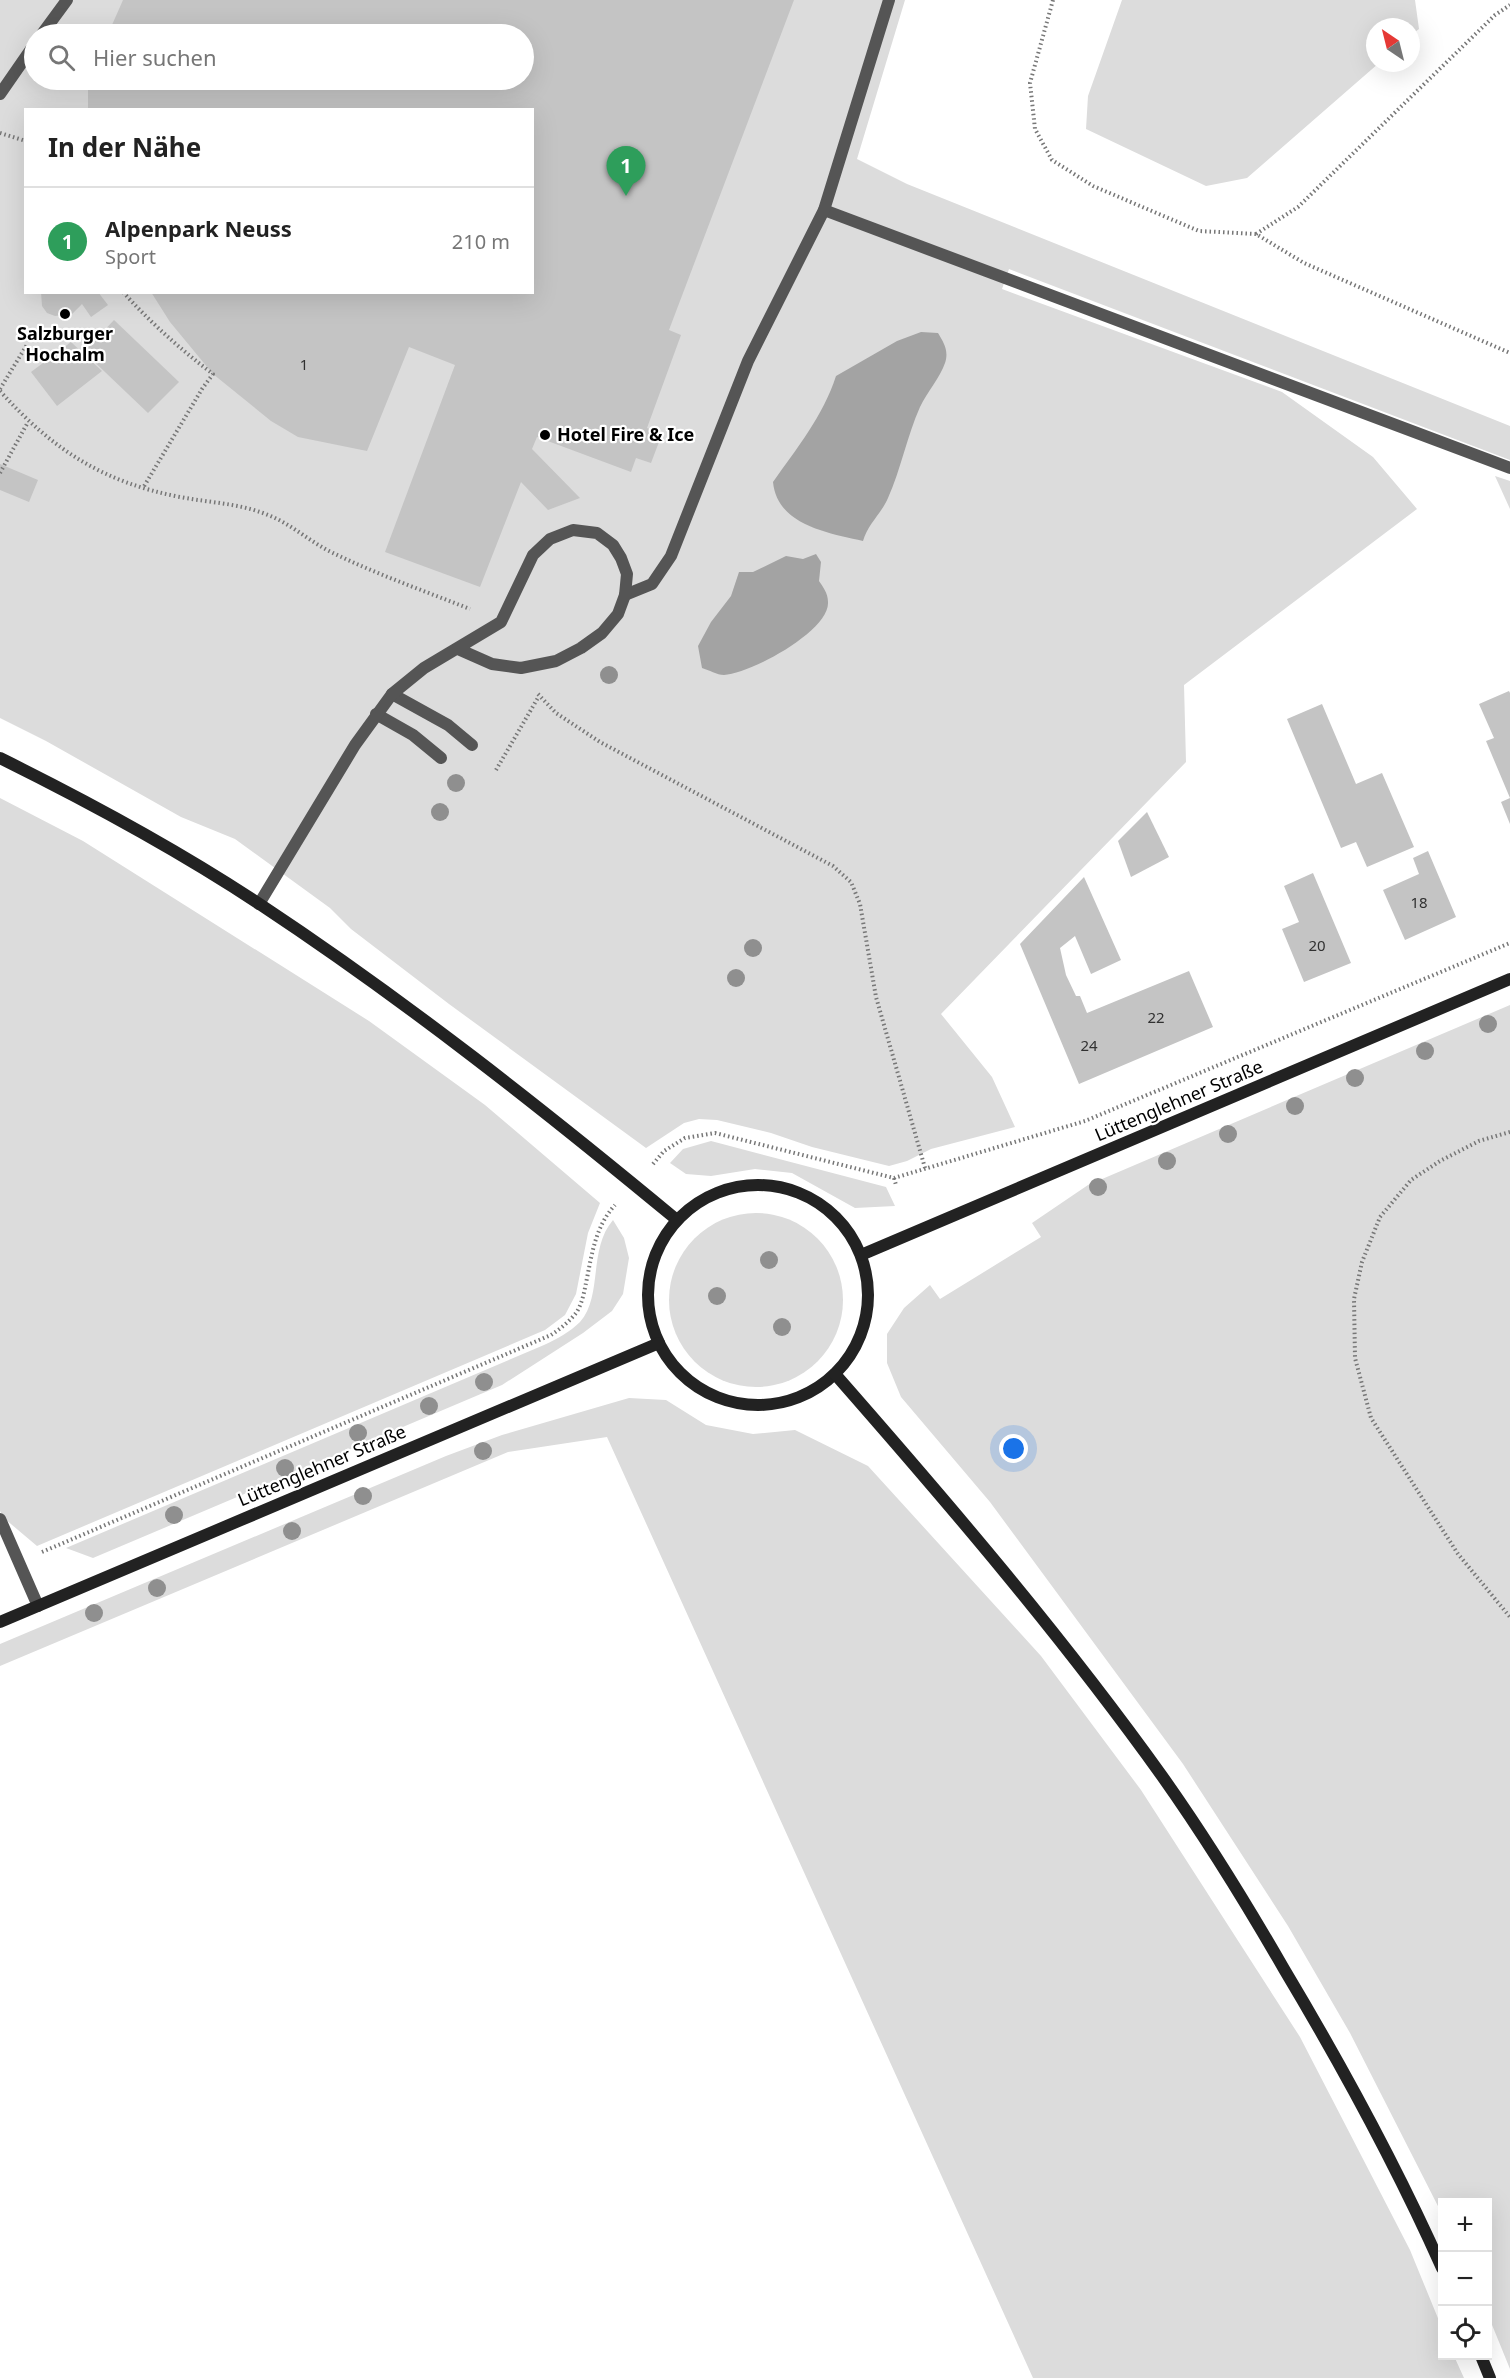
<!DOCTYPE html>
<html lang="de">
<meta charset="utf-8">
<style>
body{margin:0;font-family:"Noto Sans",sans-serif;background:#f6f6f6;color:#222}
.controls{position:absolute;right:18px;bottom:18px;display:grid;overflow:hidden;border-radius:0px;box-shadow:0 6px 24px #0002}
.controls button{width:54px;height:54px;display:grid;place-items:center;padding:0;border:0;border-bottom:2px solid #e0e0e0;background:#fff;color:#222;font:30px sans-serif}
.compass{position:absolute;left:1366px;top:18px;width:54px;height:54px;border-radius:50%;background:#fff;box-shadow:0 6px 24px #0002;rotate:325deg}
.you{position:absolute;left:1014px;top:1449px;width:21px;height:21px;margin:-15px;border:4px solid #fff;border-radius:50%;background:#1a73e8;box-shadow:0 0 0 9px #1a73e833}
.badge{display:grid;place-items:center;width:39px;height:39px;border-radius:50%;background:#0f766e;color:#fff;font-size:20px;font-weight:700}
.pin{position:absolute;translate:-50% -50px;filter:drop-shadow(0 2px 3px #0008)}
.pin::after{content:'';position:absolute;top:32px;width:21px;height:18px;background:inherit;clip-path:polygon(0 0,100% 0,50% 100%)}
.list{margin:0;padding:0;list-style:none}
h2{display:flex;justify-content:space-between;align-items:center;height:78px;margin:0;padding:0 24px;font-size:26px}
h2 small{font-size:20px;font-weight:400;color:#767676}
.list li{display:grid;grid-template-columns:39px 1fr auto;gap:18px;align-items:center;box-sizing:border-box;height:108px;padding:0 24px;border-top:2px solid #e0e0e0}
.list b{display:block;font-size:22px;white-space:nowrap}
.list p{margin:0;font-size:20px;white-space:nowrap;color:#767676}
.list em{font-size:20px;font-style:normal;color:#767676}
.icon{flex:none;width:33px;height:33px;fill:none;stroke:currentColor;stroke-width:2;stroke-linecap:round;stroke-linejoin:round}
.map{position:relative;flex:none;width:1510px;height:2378px;overflow:hidden}
.search{position:absolute;background:#fff;box-shadow:0 6px 24px #0002;left:24px;top:24px;width:510px;height:66px;display:flex;align-items:center;gap:15px;box-sizing:border-box;padding:0 21px;border-radius:33px;color:#767676;font-size:22px}
.panel{position:absolute;background:#fff;box-shadow:0 6px 24px #0002;left:24px;top:108px;width:510px;height:186px;border-radius:0px}
.map>svg:first-child{display:block}
.green{fill:#dcdcdc;fill-rule:evenodd}
.water{fill:#a3a3a3}
.building{fill:#c4c4c4}
.lines{fill:none;stroke-linecap:round;stroke-linejoin:round}
.path{stroke:#777;stroke-width:4;stroke-dasharray:1.5 3;stroke-linecap:butt}
.lane{stroke:#555;stroke-width:12}
.secondary{stroke:#222;stroke-width:12}
.tree{fill:#8f8f8f}
.poi-dot{fill:#000;stroke:#fff;stroke-width:2}
.labels{text-anchor:middle;stroke-width:4.5;stroke-linejoin:round;paint-order:stroke}
.number-label{font-size:15px;fill:#313131}
.poi-label{font-size:18px;font-weight:bold;fill:#000;stroke:#fff}
.street-label{font-size:18px;fill:#000;stroke:#fff}
</style>
<div class="map">
<svg width="1510" height="2378" viewBox="0 0 1510 2378">
<rect width="100%" height="100%" fill="#fff"/>
<!-- green -->
<g class="green">
<path d="M0,0h905l-48,159 50,25 603,242v34l-501,-191 -7,20 280,103 91,65 44,52 -233,176 2,77 -245,252 51,63 23,50 -84,22 -24,12 -18,5 -77,-19 -41,-14 -54,-13 -18,-1 -15,4 -38,25 -197,-144 -98,-75 -21,-21 -95,-69 -54,-22 -135,-76 -46,-23zM34,34h490v46h-490zM26,110h506v182h-506z"/>
<path d="M1122,0h293l4,29 -8,6v-8h-36v36h4l-132,115 -41,8 -120,-57 2,-33z"/>
<path d="M1495,476l15,5v28z"/>
<path d="M0,798l83,43 286,180 116,84 115,98 -12,30 -12,61 -11,21 -20,15 -508,216 -32,-27 -5,-8z"/>
<path d="M1510,1005v1364l-22,-54v-113h-46v12l-92,-181 -62,-107 -105,-162 -193,-262 -89,-105 -14,-34v-29l17,-26 26,-23 10,14 101,-62 -9,-14 56,-38z"/>
<path d="M711,1141l175,46 9,19 -40,2 -63,-35 -37,-4 -44,7 -25,-2 -16,-11 13,-14z"/>
<circle cx="756" cy="1300" r="87"/>
<path d="M613,1220l11,18 5,20 -6,36 -11,17 -29,22 -81,52 -409,173 -27,-10 478,-203c13,-6 26,-13 36,-23 23,-26 8,-73 33,-102z"/>
<path d="M629,1398l37,2 40,25 47,9 42,-4 73,36 173,190 100,134 159,247 110,213 32,78v28h12l10,22h-431l-426,-941 -99,15 -508,214v-22l446,-188 56,-21z"/>
</g>
<!-- water -->
<g class="water">
<path d="M921,332l17,1c6,10 11,18 7,30 -5,15 -18,29 -25,44 -13,29 -19,62 -32,91 -7,16 -20,26 -25,43 -35,-8 -86,-16 -90,-59 24,-34 50,-66 63,-106l61,-35z"/>
<path d="M816,554l5,8 -2,19c4,6 9,12 9,21 2,29 -78,72 -104,73 -7,0 -15,-5 -22,-7l-4,-22 13,-24 20,-26 8,-24h14l33,-16 17,3z"/>
</g>
<!-- building -->
<g class="building">
<path d="M123,0h671l-125,330 12,5 -34,93 15,6 -11,29 -15,-5 -5,14 -94,-35 -5,12 48,49 -32,12 -27,-28 -41,105 -95,-35 70,-187 -46,-18 -42,104 -69,-14 -27,-16 -58,-47 -43,-52 -19,-30h381v-182h-444v-28l1,-2h435v-46h-416z"/>
<path d="M41,292h57l10,13 -17,12 -9,-13 -10,10 -17,2 -8,-3 -5,-7z"/>
<path d="M114,320l65,62 -31,31 -64,-61z"/>
<path d="M71,342l31,29 -45,35 -26,-34z"/>
<path d="M0,464l38,16 -9,22 -29,-12z"/>
<path d="M1509,691l1,2v105l-24,-57 8,-3 -15,-34z"/>
<path d="M1322,704l34,80 26,-11 32,74 -47,20 -11,-25 -15,6 -54,-129z"/>
<path d="M1510,798v26l-9,-22z"/>
<path d="M1147,812l22,45 -38,20 -13,-36z"/>
<path d="M1428,851l28,66 -51,23 -22,-50 36,-16 -6,-16z"/>
<path d="M1313,873l38,90 -47,19 -22,-53 17,-7 -15,-36z"/>
<path d="M1084,877l37,83 -30,14 -16,-38 -15,12 6,27 10,21h4l7,17 102,-42 24,56 -134,57 -59,-140z"/>
</g>
<g class="lines">
<!-- path -->
<g class="path">
<path d="M1053,0l-23,83 5,46 17,31 41,26 106,45 57,3 48,29 206,90"/>
<path d="M0,133l26,8"/>
<path d="M1256,234l42,-27 197,-192 15,-10"/>
<path d="M123,292c28,31 57,57 90,82l-11,15 -59,99"/>
<path d="M0,389l28,-46"/>
<path d="M0,391c52,58 102,91 180,106 31,6 59,6 88,18 21,8 39,24 59,35 46,23 95,40 143,59"/>
<path d="M0,473l28,-51"/>
<path d="M538,694l18,19 44,29 233,124 18,16 9,22 16,93 49,171"/>
<path d="M496,770l43,-74"/>
<path d="M1510,1132l-31,9 -39,20 -29,19 -31,37 -18,45 -8,37 1,59 16,60 87,136 52,63"/>
<path d="M653,1164l11,-13 21,-13 30,-5 179,45 191,-57 425,-178"/>
<path d="M894,1178l2,7"/>
<path d="M42,1552l509,-217c9,-6 18,-13 25,-22 6,-9 8,-20 10,-30 6,-29 9,-56 29,-78"/>
</g>
<!-- lane -->
<g class="lane">
<path d="M42,34l25,-34"/>
<path d="M0,94l34,-49"/>
<path d="M824,210l686,258"/>
<path d="M625,595l27,-11 19,-28 77,-195 76,-151 65,-210"/>
<path d="M392,694l56,31 24,20"/>
<path d="M376,714l37,21 28,23"/>
<path d="M259,904l96,-159 37,-51 32,-26 77,-46 32,-67 17,-16 23,-9 24,3 16,12 8,13 6,16 -2,21 -7,19 -16,19 -21,15 -25,13 -35,7 -29,-4 -34,-15"/>
<path d="M0,1519l38,87"/>
</g>
<!-- secondary -->
<g class="secondary">
<path d="M0,758c89,44 178,92 261,147 145,96 282,204 416,315"/>
<circle cx="758" cy="1295" r="110"/>
<path d="M861,1255l649,-276"/>
<path d="M835,1374c114,130 226,261 327,402 44,62 84,127 122,193 58,97 112,196 158,299"/>
<path d="M0,1622l659,-279"/>
<path d="M1481,2356l9,22"/>
</g>
</g>
<!-- trees -->
<g class="tree">
<circle cx="609" cy="675" r="9"/>
<circle cx="456" cy="783" r="9"/>
<circle cx="440" cy="812" r="9"/>
<circle cx="753" cy="948" r="9"/>
<circle cx="736" cy="978" r="9"/>
<circle cx="1488" cy="1024" r="9"/>
<circle cx="1425" cy="1051" r="9"/>
<circle cx="1355" cy="1078" r="9"/>
<circle cx="1295" cy="1106" r="9"/>
<circle cx="1228" cy="1134" r="9"/>
<circle cx="1167" cy="1161" r="9"/>
<circle cx="1098" cy="1187" r="9"/>
<circle cx="769" cy="1260" r="9"/>
<circle cx="717" cy="1296" r="9"/>
<circle cx="782" cy="1327" r="9"/>
<circle cx="484" cy="1382" r="9"/>
<circle cx="429" cy="1406" r="9"/>
<circle cx="358" cy="1433" r="9"/>
<circle cx="483" cy="1451" r="9"/>
<circle cx="285" cy="1468" r="9"/>
<circle cx="363" cy="1496" r="9"/>
<circle cx="174" cy="1515" r="9"/>
<circle cx="292" cy="1531" r="9"/>
<circle cx="157" cy="1588" r="9"/>
<circle cx="94" cy="1613" r="9"/>
</g>
<!-- markers -->
<g class="poi-dot">
<circle cx="65" cy="314" r="6"/>
<circle cx="545" cy="435" r="6"/>
</g>
<g class="labels">
<!-- number labels -->
<g class="number-label">
<text x="304" y="370">1</text>
<text x="1419" y="908">18</text>
<text x="1317" y="951">20</text>
<text x="1156" y="1023">22</text>
<text x="1089" y="1051">24</text>
</g>
<!-- poi labels -->
<g class="poi-label">
<text x="65" y="340">Salzburger<tspan x="65" dy="21">Hochalm</tspan></text>
<text x="557" y="441" text-anchor="start">Hotel Fire &amp; Ice</text>
</g>
<!-- street labels -->
<g class="street-label">
<text transform="translate(1179 1101) rotate(-23)" y="6">Lüttenglehner Straße</text>
<text transform="translate(322 1466) rotate(-23)" y="6">Lüttenglehner Straße</text>
</g>
</g>
</svg>
<div class="controls">
<button>+</button>
<button>−</button>
<button><svg class="icon" aria-label="locate" viewBox="0 0 24 24"><circle cx="12" cy="12" r="6"/><path d="M12 2v4M12 18v4M2 12h4M18 12h4"/></svg></button>
</div>
<svg class="compass" viewBox="-18 -18 36 36"><path d="M0-13l5 13h-10z" fill="#e53935"/><path d="M0 13l5-13h-10z" fill="#767676"/></svg>
<div class="you"></div>
<div class="pin badge" style="left:626px;top:196px;background:#2e9e5b">1</div>
<div class="search"><svg class="icon" aria-label="search" viewBox="0 0 24 24"><circle cx="10" cy="10" r="6"/><path d="M15 15l6 6"/></svg>Hier suchen</div>
<section class="panel">
<h2>In der Nähe<small></small></h2>
<ul class="list">
<li><span class="badge" style="background:#2e9e5b">1</span><div><b>Alpenpark Neuss</b><p>Sport</p></div><em>210 m</em></li>
</ul>
</section>
</div>
